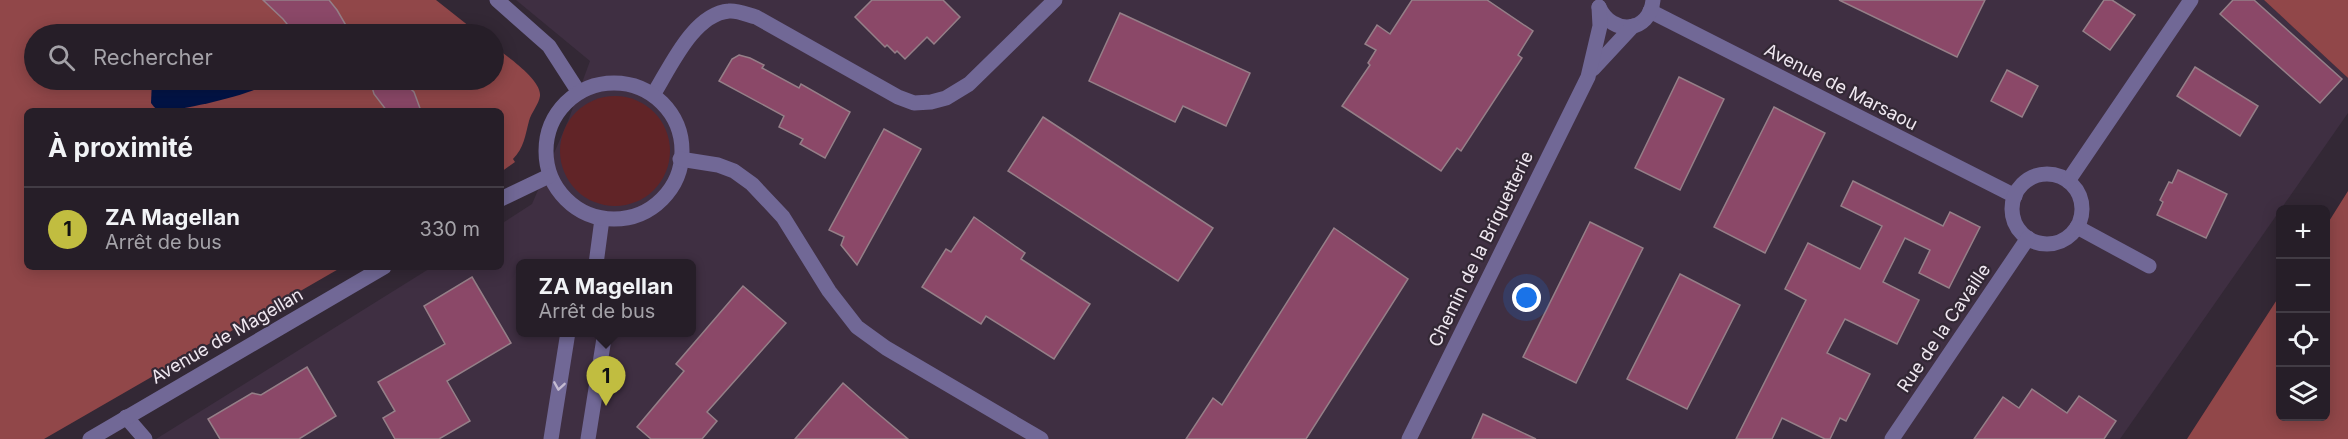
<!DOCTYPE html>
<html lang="fr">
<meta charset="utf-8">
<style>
body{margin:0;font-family:Inter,sans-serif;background:#322b34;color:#f1f3f6}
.controls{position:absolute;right:18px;bottom:18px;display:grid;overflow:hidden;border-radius:9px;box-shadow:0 3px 15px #0003}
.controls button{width:54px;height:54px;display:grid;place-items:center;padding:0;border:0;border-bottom:2px solid #423c45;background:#261e28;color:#f1f3f6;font:30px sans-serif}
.you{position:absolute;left:1527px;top:298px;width:21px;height:21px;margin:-15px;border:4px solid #fff;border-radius:50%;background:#1a73e8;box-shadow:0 0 0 9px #1a73e833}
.badge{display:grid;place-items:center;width:39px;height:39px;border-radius:50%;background:#c1bd40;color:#111;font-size:20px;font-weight:700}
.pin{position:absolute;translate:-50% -50px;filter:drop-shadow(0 2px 3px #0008)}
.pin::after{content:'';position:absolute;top:32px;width:21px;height:18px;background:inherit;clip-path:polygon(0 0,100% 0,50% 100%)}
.popup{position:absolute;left:516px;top:259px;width:180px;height:78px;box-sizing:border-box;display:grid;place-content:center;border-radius:9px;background:#261e28;filter:drop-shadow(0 2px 4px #0005);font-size:20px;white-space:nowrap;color:#a4a2a8}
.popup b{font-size:22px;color:#f1f3f6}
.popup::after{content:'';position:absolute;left:50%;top:100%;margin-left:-12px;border:12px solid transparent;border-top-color:#261e28}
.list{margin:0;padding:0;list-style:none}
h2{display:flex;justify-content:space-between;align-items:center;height:78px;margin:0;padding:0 24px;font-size:26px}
h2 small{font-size:20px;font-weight:400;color:#a4a2a8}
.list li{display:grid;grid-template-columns:39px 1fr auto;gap:18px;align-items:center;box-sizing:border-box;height:84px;padding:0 24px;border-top:2px solid #423c45}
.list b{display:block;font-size:22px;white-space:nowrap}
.list p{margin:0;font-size:20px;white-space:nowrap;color:#a4a2a8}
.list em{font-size:20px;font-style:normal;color:#a4a2a8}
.icon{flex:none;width:33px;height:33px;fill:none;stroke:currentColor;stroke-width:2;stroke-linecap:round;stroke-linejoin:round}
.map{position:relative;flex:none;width:2348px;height:439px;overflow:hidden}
.search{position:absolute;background:#261e28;box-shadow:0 3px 15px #0003;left:24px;top:24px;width:480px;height:66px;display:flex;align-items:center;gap:15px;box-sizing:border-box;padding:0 21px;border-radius:33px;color:#a4a2a8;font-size:22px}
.panel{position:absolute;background:#261e28;box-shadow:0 3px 15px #0003;left:24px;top:108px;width:480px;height:162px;border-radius:9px}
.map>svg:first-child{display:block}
.built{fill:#3f2f42;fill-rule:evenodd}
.green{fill:#612427}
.forest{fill:#914749}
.water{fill:#031447}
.building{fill:#8b4868;stroke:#957f88;stroke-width:1.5}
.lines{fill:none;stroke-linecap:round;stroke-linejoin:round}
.minor{stroke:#716896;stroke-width:15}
.tertiary{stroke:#716896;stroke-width:15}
.oneway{stroke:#c4bbd1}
.labels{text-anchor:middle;stroke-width:4.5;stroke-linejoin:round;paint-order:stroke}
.street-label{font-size:18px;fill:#f0e8f1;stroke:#332835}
</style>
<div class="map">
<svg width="2348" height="439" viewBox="0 0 2348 439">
<rect width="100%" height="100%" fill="#332835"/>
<!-- built -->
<path class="built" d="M516,0h1748l84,78v35l-228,326h-1964l276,-172h69v-43l31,-20 36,-83 22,-60zM520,264h172v68h-172z"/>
<!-- green -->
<circle class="green" cx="615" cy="151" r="55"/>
<!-- forest -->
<g class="forest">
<path d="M0,0h436l43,34h-445v46h460v-34c11,9 48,34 46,50 -1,8 -9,17 -11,25 -4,15 -5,27 -16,38l2,3 -14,10v-61h-474v156h315l-298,172h-44z"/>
<path d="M2264,0h84v78z"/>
<path d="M2348,191v248h-161l93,-144v121h46v-190z"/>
</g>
<!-- water -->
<path class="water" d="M152,80h114l1,3c-7,10 -97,31 -109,27 -3,-2 -5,-4 -7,-7z"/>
<!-- building -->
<g class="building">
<path d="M263,0h66l8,10 14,24h-56l-12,-15z"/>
<path d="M872,0h71l17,17 -26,27 -7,-7 -22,22 -8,-8 -2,2 -8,-8 -2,2 -30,-30z"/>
<path d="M1412,0h75l46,31 -15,24 4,3 -61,93 -4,-3 -16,23 -99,-65 28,-41 -2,-2 8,-13 -11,-6 12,-19 13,9z"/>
<path d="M1839,0h146l-28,57z"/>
<path d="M2104,0h8l23,15 -25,35 -27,-19z"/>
<path d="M2233,0h21l88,79 -22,24 -100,-89z"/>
<path d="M1120,13l130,60 -24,53 -43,-20 -8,16 -86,-41z"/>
<path d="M739,55l11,3 14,7 -2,3 37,20 2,-4 49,28 -25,46 -25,-14 3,-5 -24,-12 5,-11 -65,-35 13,-22z"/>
<path d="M2195,67l63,39 -18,30 -63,-40z"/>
<path d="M2007,70l31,16 -16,31 -31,-16z"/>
<path d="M1679,77l45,22 -44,91 -45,-22z"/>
<path d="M370,80h31l13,12 7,19h-34l-13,-17z"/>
<path d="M1774,107l51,26 -60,120 -51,-26z"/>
<path d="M1043,117l170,111 -35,53 -170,-110z"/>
<path d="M884,129l37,20 -64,116 -16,-20 3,-8 -15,-7z"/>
<path d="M2178,170l49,24 -21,44 -49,-23 6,-13 -3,-2 9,-18 3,1z"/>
<path d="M1853,181l90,45 7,-14 30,15 -31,61 -30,-15 11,-23 -25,-12 -22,44 36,18 -22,44 -52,-25 -18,34 43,21 -24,47 -6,-3 -10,21h-5l-43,-21 -10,21h-36l70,-139 -21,-11 23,-46 52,26 22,-43 -41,-20z"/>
<path d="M974,217l51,36 -4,6 69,45 -36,55 -68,-43 -5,8 -59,-37 24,-38 5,3z"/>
<path d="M1590,222l53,26 -67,135 -53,-26z"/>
<path d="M1334,228l74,51 -102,160h-120l27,-41 9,7z"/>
<path d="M1680,274l60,31 -53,104 -60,-30z"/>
<path d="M472,277l39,66 -64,38 23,40 -31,18h-44l-12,-21 12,-7 -17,-29 67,-38 -21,-38z"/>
<path d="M743,286l43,37 -79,89 10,9 -15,18h-51l-14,-12 47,-56 -8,-7z"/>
<path d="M307,367l29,49 -37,23h-79l-12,-20 44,-26 9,2z"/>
<path d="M843,383l26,23 39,33h-113z"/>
<path d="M2032,389l35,24 12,-17 37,25 -12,18h-130l29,-42 16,11z"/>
<path d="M1483,414l53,25h-64z"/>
</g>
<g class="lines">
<!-- minor -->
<g class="minor">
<path d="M1650,11l365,185"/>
<path d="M653,95c17,-27 40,-81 76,-84 8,-1 19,4 27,6l142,80 16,6 17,-1 15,-4 23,-14 86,-84"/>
<circle cx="2047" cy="209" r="35"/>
<path d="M2068,181l123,-181"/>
<path d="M2077,227l72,39"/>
<path d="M596,264l6,-45"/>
<path d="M126,417l19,22"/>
<path d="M551,439l17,-107"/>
<path d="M588,439l17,-107"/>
<path d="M1892,439l136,-201"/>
</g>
<!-- tertiary -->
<g class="tertiary">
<path d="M497,0l52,46 29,45"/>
<path d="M1599,7c13,29 51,26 54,-7"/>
<path d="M1593,69l40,-43"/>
<circle cx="614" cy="151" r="68"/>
<path d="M680,159l38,6 16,6 18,13 31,33 46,74 28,36 29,21 155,91"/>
<path d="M501,199l48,-23"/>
<path d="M90,439l294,-172"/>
<path d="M1409,439l179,-362 12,-51 -1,-19"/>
</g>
</g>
<!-- one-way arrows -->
<defs><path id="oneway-chevron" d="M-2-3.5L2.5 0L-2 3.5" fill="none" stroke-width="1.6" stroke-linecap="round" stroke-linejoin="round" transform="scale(1.5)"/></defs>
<use class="oneway" href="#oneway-chevron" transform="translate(559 386) rotate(99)"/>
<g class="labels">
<!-- street labels -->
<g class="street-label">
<text transform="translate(1841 87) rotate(27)" y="6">Avenue de Marsaou</text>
<text transform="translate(1481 249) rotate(-64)" y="6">Chemin de la Briquetterie</text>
<text transform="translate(1944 328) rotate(-56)" y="6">Rue de la Cavaille</text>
<text transform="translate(227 336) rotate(-30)" y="6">Avenue de Magellan</text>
</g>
</g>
</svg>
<div class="controls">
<button>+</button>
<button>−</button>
<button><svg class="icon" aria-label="locate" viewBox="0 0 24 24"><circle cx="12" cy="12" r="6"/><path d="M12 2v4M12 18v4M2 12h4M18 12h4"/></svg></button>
<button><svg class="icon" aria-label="layers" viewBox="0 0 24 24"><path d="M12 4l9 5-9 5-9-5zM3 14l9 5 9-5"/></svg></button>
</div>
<div class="you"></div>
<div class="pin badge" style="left:606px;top:406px">1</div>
<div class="popup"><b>ZA Magellan</b>Arrêt de bus</div>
<div class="search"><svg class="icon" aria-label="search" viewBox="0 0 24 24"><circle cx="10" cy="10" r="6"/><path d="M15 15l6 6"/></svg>Rechercher</div>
<section class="panel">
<h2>À proximité<small></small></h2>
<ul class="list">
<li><span class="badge">1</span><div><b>ZA Magellan</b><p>Arrêt de bus</p></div><em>330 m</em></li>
</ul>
</section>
</div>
